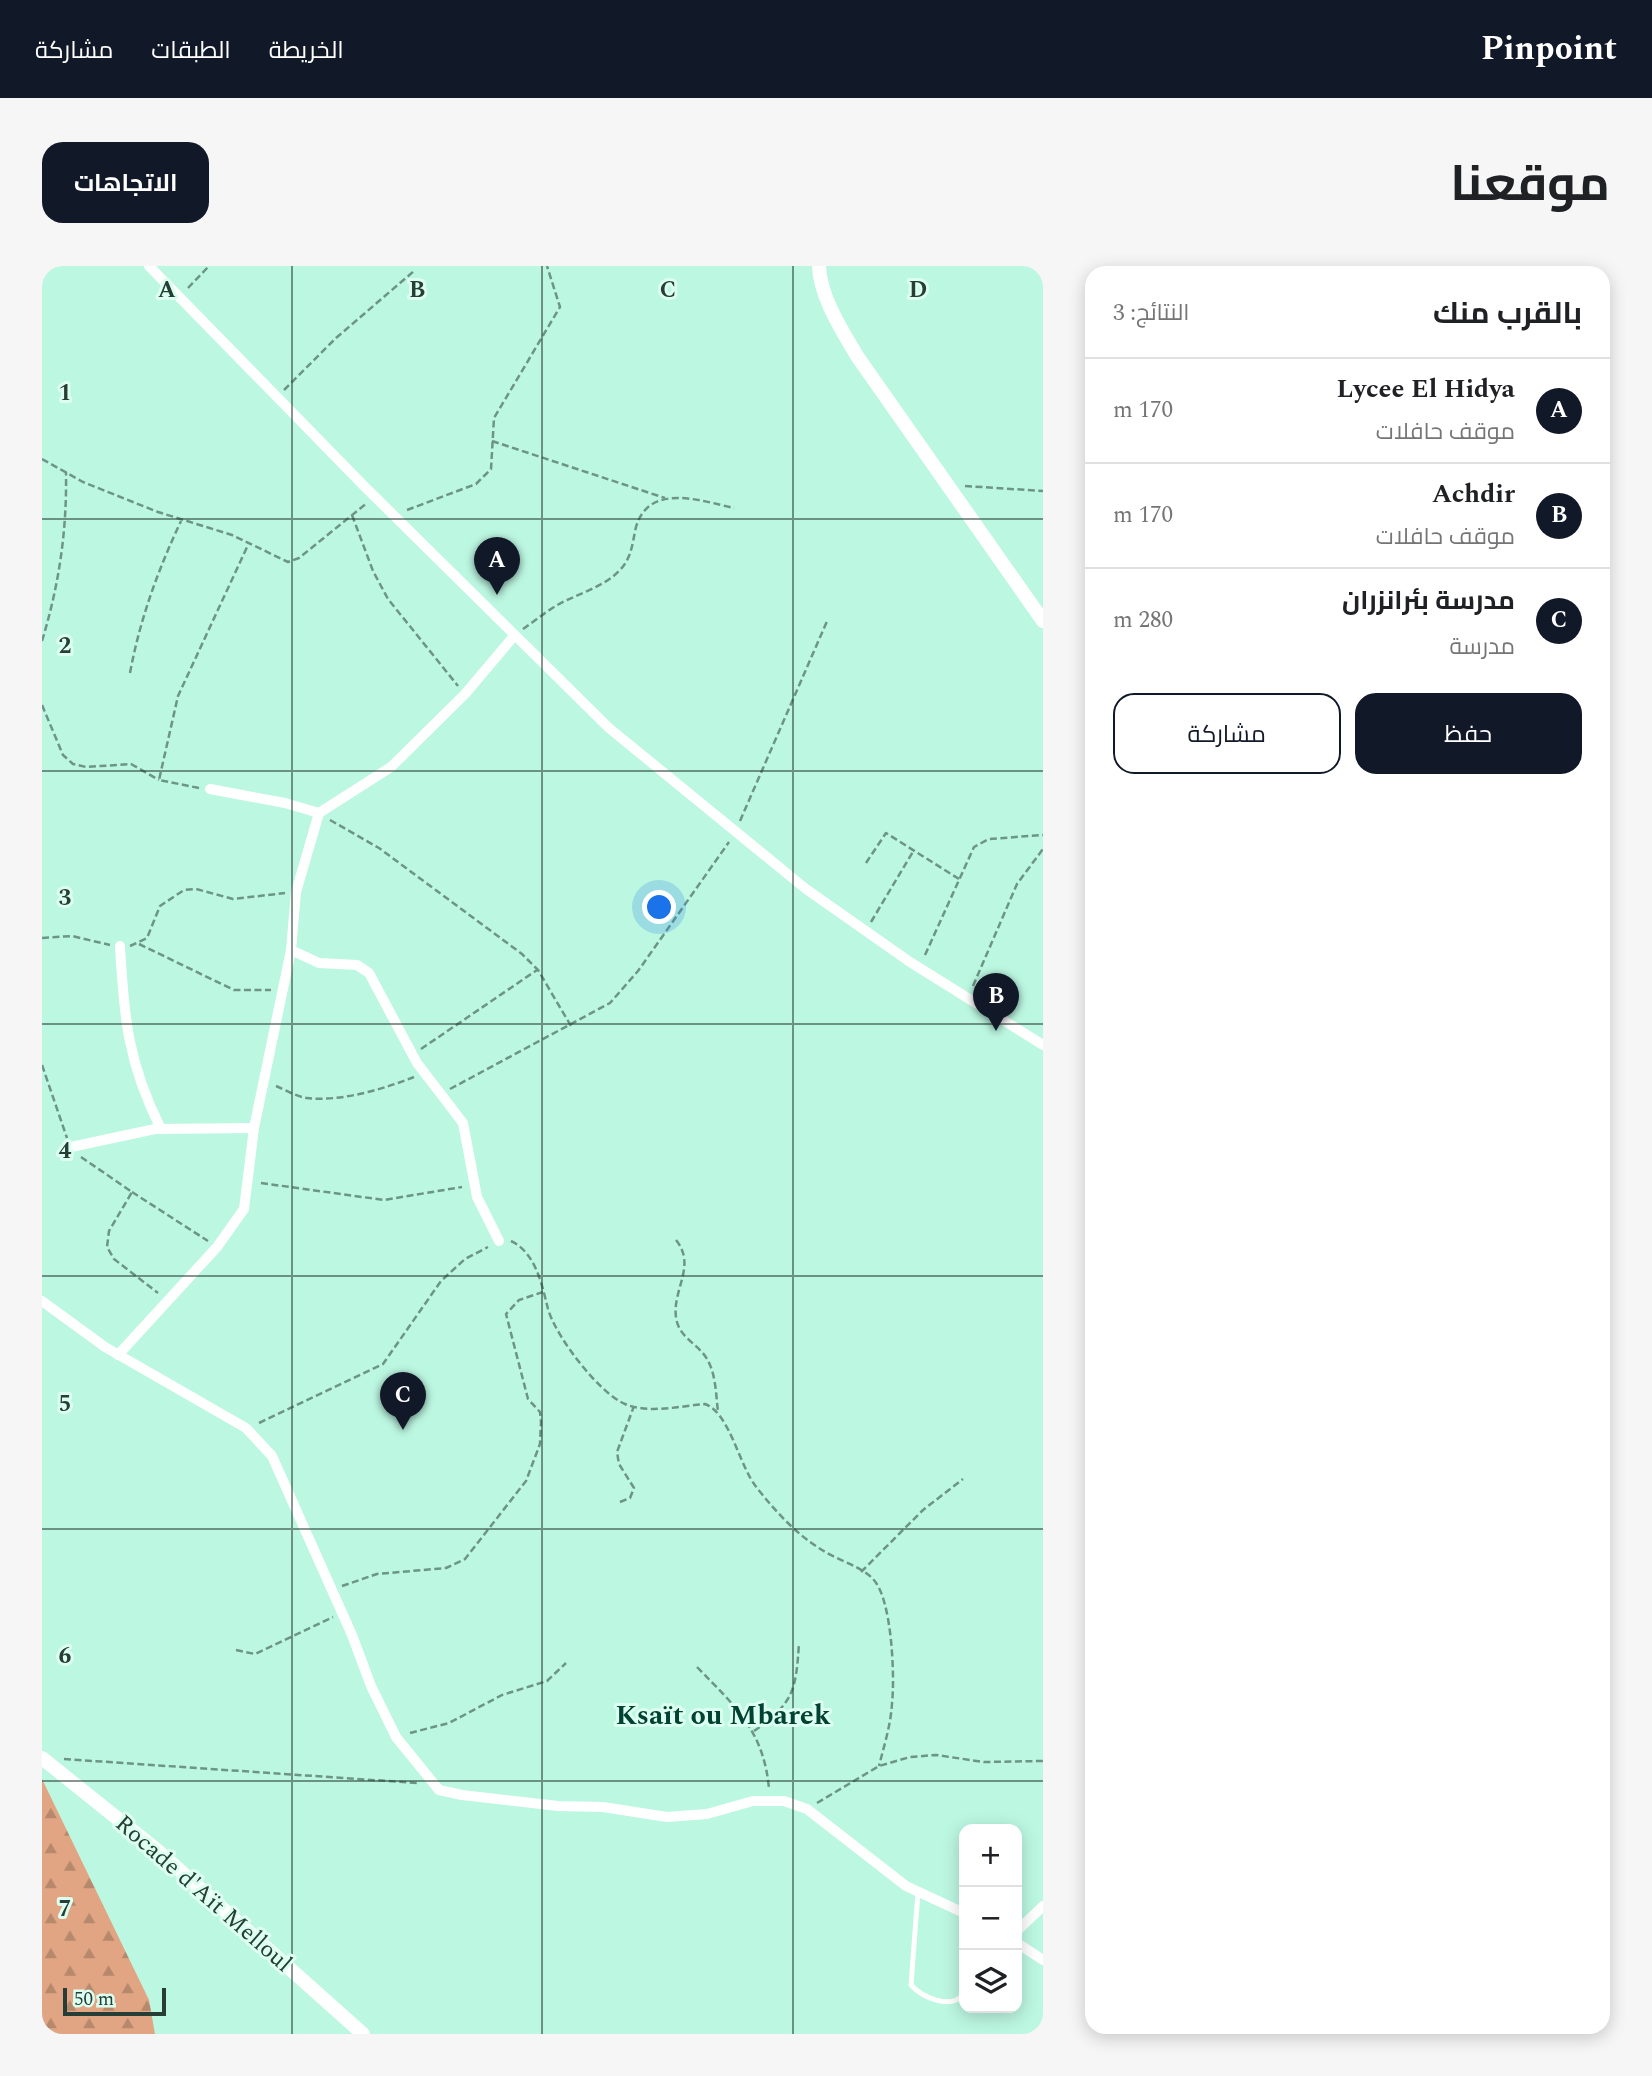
<!DOCTYPE html>
<html lang="ar">
<meta charset="utf-8">
<style>
body{margin:0;font-family:Spectral,Cairo,serif;background:#f6f6f6;color:#202124;direction:rtl}
.controls{position:absolute;right:21px;bottom:21px;display:grid;overflow:hidden;border-radius:14px;box-shadow:0 4px 18px #0003}
.controls button{width:63px;height:63px;display:grid;place-items:center;padding:0;border:0;border-bottom:2px solid #e0e0e0;background:#fff;color:#202124;font:35px sans-serif}
.scale{position:absolute;left:21px;bottom:18px;width:103px;box-sizing:border-box;padding-left:7px;border:4px solid #263e35;border-top:0;font-size:19px;line-height:24px;white-space:nowrap;color:#263e35;-webkit-text-stroke:5px #dcfff1;paint-order:stroke}
.you{position:absolute;left:618px;top:642px;width:24px;height:24px;margin:-18px;border:5px solid #fff;border-radius:50%;background:#1a73e8;box-shadow:0 0 0 10px #1a73e833}
.badge{display:grid;place-items:center;width:46px;height:46px;border-radius:50%;background:#111827;color:#fff;font-size:23px;font-weight:700}
.pin{position:absolute;translate:-50% -58px;filter:drop-shadow(0 2px 4px #0008)}
.pin::after{content:'';position:absolute;top:37px;width:24px;height:21px;background:inherit;clip-path:polygon(0 0,100% 0,50% 100%)}
.list{margin:0;padding:0;list-style:none}
h2{display:flex;justify-content:space-between;align-items:center;height:91px;margin:0;padding:0 28px;font-size:30px}
h2 small{font-size:23px;font-weight:400;color:#757577}
.list li{display:grid;grid-template-columns:46px 1fr auto;gap:21px;align-items:center;box-sizing:border-box;height:105px;padding:0 28px;border-top:2px solid #e0e0e0}
.list b{display:block;font-size:26px;white-space:nowrap}
.list p{margin:0;font-size:23px;white-space:nowrap;color:#757577}
.list em{font-size:23px;font-style:normal;color:#757577}
.actions{display:flex;gap:14px;padding:21px 28px}
.actions a{flex:1;padding:16px 0;border:2px solid #111827;border-radius:21px;text-align:center;font-size:24px;color:#111827}
.actions .main{background:#111827;color:#fff}
.icon{flex:none;width:38px;height:38px;fill:none;stroke:currentColor;stroke-width:2;stroke-linecap:round;stroke-linejoin:round}
.map{position:relative;flex:none;width:1001px;height:1768px;overflow:hidden;direction:ltr;border-radius:21px}
header{display:flex;align-items:center;gap:42px;box-sizing:border-box;height:98px;padding:0 35px;background:#111827;color:#fff}
header strong{font-size:33px}
nav{display:flex;gap:38px;margin-inline-start:auto;font-size:24px}
.intro{display:flex;align-items:center;justify-content:space-between;box-sizing:border-box;height:168px;padding:0 42px}
h1{margin:0;font-size:49px}
.button{padding:18px 32px;border-radius:21px;background:#111827;color:#fff;font-size:24px;font-weight:700}
main{display:flex;gap:42px;padding:0 42px}
aside{flex:1;background:#fff;border-radius:21px;box-shadow:0 4px 18px #0003}
.map>svg:first-child{display:block}
.forest{fill:url(#forest-firs)}
.lines{fill:none;stroke-linecap:round;stroke-linejoin:round}
.path{stroke:#6d9587;stroke-width:2.5;stroke-dasharray:7 3.5;stroke-linecap:butt}
.service{stroke:#fff;stroke-width:5}
.minor{stroke:#fff;stroke-width:10}
.tertiary{stroke:#fff;stroke-width:14}
.grid{fill:none;stroke:#263e35;stroke-width:2;stroke-opacity:0.55}
.labels{text-anchor:middle;stroke-width:6;stroke-linejoin:round;paint-order:stroke}
.street-label{font-size:24px;fill:#263e35;stroke:#dcfff1}
.quarter-label{font-size:28px;font-weight:bold;fill:#014232;stroke:#dcfff1}
.grid-label{font-size:23px;text-anchor:middle;font-weight:bold;fill:#263e35;stroke:#dcfff1;stroke-width:6;stroke-linejoin:round;paint-order:stroke}
</style>
<header>
<strong>Pinpoint</strong>
<nav><a>الخريطة</a><a>الطبقات</a><a>مشاركة</a></nav>
</header>
<div class="intro"><h1>موقعنا</h1><a class="button">الاتجاهات</a></div>
<main>
<aside>
<h2>بالقرب منك<small>النتائج: 3</small></h2>
<ul class="list">
<li><span class="badge">A</span><div><b>Lycee El Hidya</b><p>موقف حافلات</p></div><em>170 m</em></li>
<li><span class="badge">B</span><div><b>Achdir</b><p>موقف حافلات</p></div><em>170 m</em></li>
<li><span class="badge">C</span><div><b>مدرسة بئرانزران</b><p>مدرسة</p></div><em>280 m</em></li>
</ul>
<div class="actions"><a class="main">حفظ</a><a>مشاركة</a></div>
</aside>
<div class="map">
<svg width="1001" height="1768" viewBox="0 0 1001 1768">
<defs>
<pattern id="forest-firs" width="22" height="20" patternUnits="userSpaceOnUse" patternTransform="scale(1.75)"><rect width="22" height="20" fill="#e1a583"/><path d="M5 1l3.5 6h-7zM16 11l3.5 6h-7z" fill="#b6886c"/></pattern>
</defs>
<rect width="100%" height="100%" fill="#bcf7e2"/>
<!-- forest -->
<path class="forest" d="M0,1513l107,221 6,34h-113z"/>
<g class="lines">
<!-- path -->
<g class="path">
<path d="M146,22l21,-22"/>
<path d="M242,124l52,-52 78,-67"/>
<path d="M450,175l173,57"/>
<path d="M0,193l41,23 75,30 74,23 56,27 11,-4 68,-55"/>
<path d="M923,220l78,5"/>
<path d="M365,244l69,-26 15,-15 3,-51 66,-111 -13,-41"/>
<path d="M310,249l21,56 15,28 70,87"/>
<path d="M481,363c10,-7 20,-15 31,-22 19,-12 49,-19 65,-36 13,-13 13,-27 17,-44 13,-45 66,-26 98,-19"/>
<path d="M0,375c17,-56 25,-110 24,-169"/>
<path d="M88,407c10,-54 28,-103 51,-152"/>
<path d="M0,439l21,50 10,9 13,3 45,-3 28,16"/>
<path d="M157,522l-40,-8 19,-84 70,-151"/>
<path d="M288,554l49,28 143,106 16,16 33,56"/>
<path d="M698,555l88,-202"/>
<path d="M824,597l20,-30 73,46"/>
<path d="M829,656l43,-72"/>
<path d="M0,672l30,-2 38,9"/>
<path d="M97,678l95,46h37"/>
<path d="M88,680l17,-8 13,-32 24,-16 12,-1 37,10 52,-6"/>
<path d="M883,689l49,-108 15,-8 54,-4"/>
<path d="M931,720l44,-102 26,-35"/>
<path d="M379,783l116,-79"/>
<path d="M0,799l25,73"/>
<path d="M234,820c10,4 21,11 31,12 33,4 77,-9 107,-21"/>
<path d="M408,823l160,-86 28,-32 91,-129"/>
<path d="M39,891l51,35 -23,39 -2,16 7,12 44,34"/>
<path d="M219,917l123,17 78,-13"/>
<path d="M90,926l76,49"/>
<path d="M634,974c22,27 -7,53 1,82 4,16 22,23 30,37 9,15 9,36 11,53"/>
<path d="M469,975c25,12 31,44 37,68 8,28 51,84 77,95 23,10 56,2 80,0 25,9 34,62 52,84 19,24 39,46 65,62 15,10 39,16 51,29 19,19 22,98 19,124 -1,21 -8,43 -13,63"/>
<path d="M217,1157l124,-59 58,-83 24,-22 23,-12"/>
<path d="M578,1236l10,-4 4,-10 -15,-24 -2,-12 17,-46"/>
<path d="M819,1306l62,-62 40,-31"/>
<path d="M300,1320l35,-12 69,-6 19,-9 61,-78 14,-37 1,-22 -1,-10 -12,-13 -22,-85 13,-14 24,-8"/>
<path d="M194,1384l19,4 78,-37"/>
<path d="M655,1401c38,39 67,64 72,122"/>
<path d="M712,1465c40,-28 42,-41 45,-88"/>
<path d="M368,1467l39,-10 53,-28 45,-14 19,-18"/>
<path d="M22,1493l353,24"/>
<path d="M775,1537l62,-37 31,-9 26,-2 48,7 59,-1"/>
</g>
<!-- service -->
<path class="service" d="M876,1626l-7,93c12,13 40,25 53,9"/>
<!-- minor -->
<g class="minor">
<path d="M107,0l215,220 245,242 197,161 104,73 133,83"/>
<path d="M168,523l75,14 34,10"/>
<path d="M78,680c4,73 8,117 41,183"/>
<path d="M249,684l28,13 38,2 12,8 48,90 46,60 14,74 22,44"/>
<path d="M29,881l84,-18 99,-1"/>
<path d="M0,1035l63,46 141,81 26,28 80,179 19,51 25,51 43,53 23,5 96,11 45,1 64,10 40,-3 46,-13h31l23,8 99,77 58,27"/>
<path d="M76,1089l99,-108 27,-38 10,-81 37,-178 5,-58 23,-79 72,-46 74,-73 49,-58"/>
<path d="M975,1665l26,-25"/>
<path d="M975,1677l26,17"/>
</g>
<!-- tertiary -->
<g class="tertiary">
<path d="M777,0c1,31 23,64 38,90l186,265"/>
<path d="M0,1492l116,93 205,183"/>
</g>
</g>
<!-- grid -->
<path class="grid" d="M250,0v1768M500,0v1768M751,0v1768M0,253h1001M0,505h1001M0,758h1001M0,1010h1001M0,1263h1001M0,1515h1001"/>
<g class="labels">
<!-- street labels -->
<g class="street-label">
<text transform="translate(162 1627) rotate(41)" y="8">Rocade d'Aït Melloul</text>
</g>
<!-- quarter labels -->
<g class="quarter-label">
<text x="681" y="1458">Ksaït ou Mbarek</text>
</g>
</g>
<g class="grid-label">
<text x="125" y="31">A</text>
<text x="375" y="31">B</text>
<text x="626" y="31">C</text>
<text x="876" y="31">D</text>
<text x="23" y="134">1</text>
<text x="23" y="387">2</text>
<text x="23" y="639">3</text>
<text x="23" y="892">4</text>
<text x="23" y="1145">5</text>
<text x="23" y="1397">6</text>
<text x="23" y="1650">7</text>
</g>
</svg>
<div class="controls">
<button>+</button>
<button>−</button>
<button><svg class="icon" aria-label="layers" viewBox="0 0 24 24"><path d="M12 4l9 5-9 5-9-5zM3 14l9 5 9-5"/></svg></button>
</div>
<div class="scale">50 m</div>
<div class="you"></div>
<div class="pin badge" style="left:455px;top:329px">A</div>
<div class="pin badge" style="left:954px;top:765px">B</div>
<div class="pin badge" style="left:361px;top:1164px">C</div>
</div>
</main>
